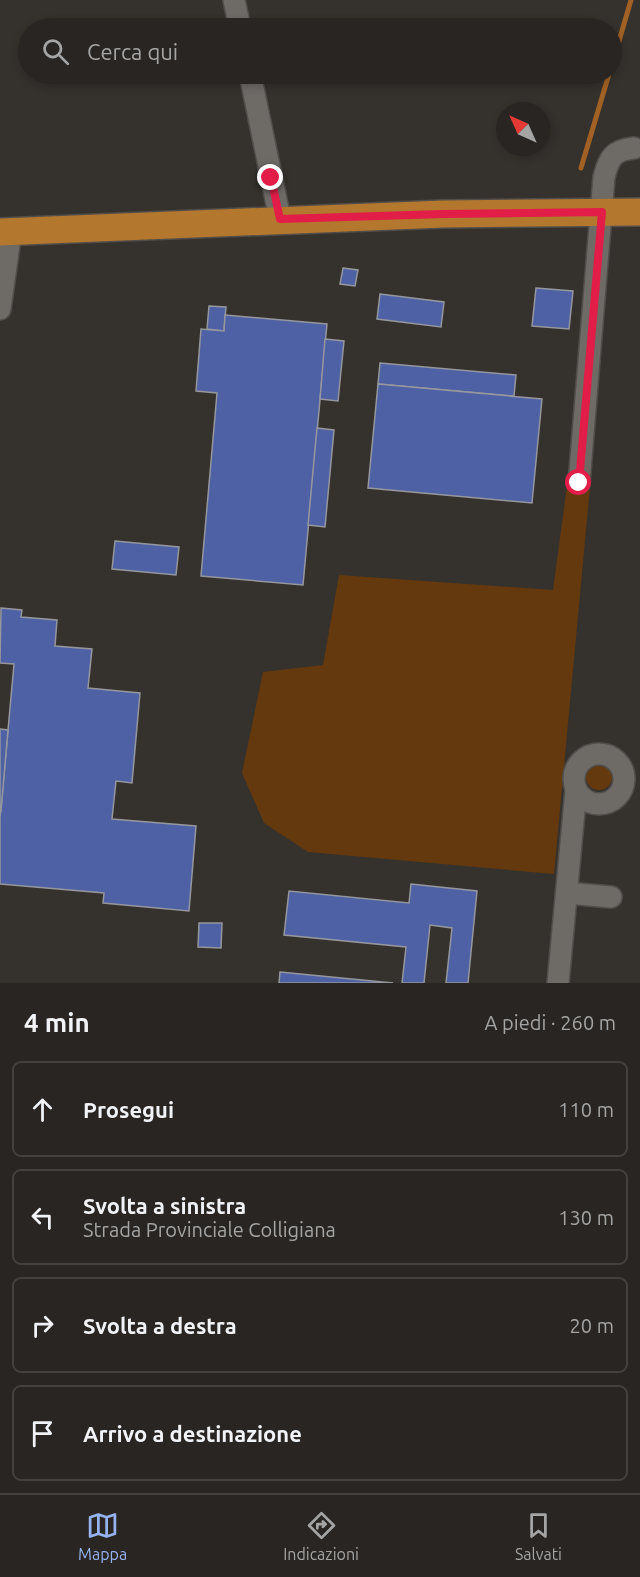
<!DOCTYPE html>
<html lang="it">
<meta charset="utf-8">
<style>
body{margin:0;font-family:Ubuntu,sans-serif;background:#302d2a;color:#f1f3f6}
.compass{position:absolute;left:496px;top:102px;width:54px;height:54px;border-radius:50%;background:#282522;box-shadow:0 3px 9px #0003;rotate:315deg}
.stop{position:absolute;width:18px;height:18px;margin:-14px;border:4px solid #e11d48;border-radius:50%;background:#fff}
.stop.end{background:#e11d48;border-color:#fff;box-shadow:0 2px 6px #0008}
.list{margin:0;padding:0;list-style:none}
h2{display:flex;justify-content:space-between;align-items:center;height:78px;margin:0;padding:0 24px;font-size:26px}
h2 small{font-size:20px;font-weight:400;color:#a5a5a5}
.list li{display:grid;grid-template-columns:39px 1fr auto;gap:18px;align-items:center;box-sizing:border-box;height:96px;margin:0 12px 12px;padding:0 12px;border:2px solid #444240;border-radius:9px}
.list b{display:block;font-size:22px;white-space:nowrap}
.list p{margin:0;font-size:20px;white-space:nowrap;color:#a5a5a5}
.list em{font-size:20px;font-style:normal;color:#a5a5a5}
.icon{flex:none;width:33px;height:33px;fill:none;stroke:currentColor;stroke-width:2;stroke-linecap:round;stroke-linejoin:round}
.map{position:relative;flex:none;width:640px;height:983px;overflow:hidden}
.search{position:absolute;background:#282522;box-shadow:0 3px 9px #0003;left:18px;right:18px;top:18px;height:66px;display:flex;align-items:center;gap:15px;box-sizing:border-box;padding:0 21px;border-radius:33px;color:#a5a5a5;font-size:22px}
.sheet{height:510px;background:#282522}
nav{display:flex;justify-content:space-around;align-items:center;box-sizing:border-box;height:84px;border-top:2px solid #444240;background:#282522;font-size:16px;color:#a5a5a5}
nav a{display:grid;justify-items:center;gap:3px}
nav .on{color:#95b2f1}
.map>svg:first-child{display:block}
.green{fill:#64390e}
.lines{fill:none;stroke-linecap:round;stroke-linejoin:round}
.stream{stroke:#a16124;stroke-width:5}
.building{fill:#4e61a5;stroke:#95979d;stroke-width:1.5}
.minor-casing{stroke:#514d4a;stroke-width:24}
.major-casing{stroke:#514d4a;stroke-width:30}
.minor{stroke:#6e6a66;stroke-width:21}
.major{stroke:#b3772e;stroke-width:27}
.route{stroke:#e11d48;stroke-width:8}
</style>
<div class="map">
<svg width="640" height="983" viewBox="0 0 640 983">
<rect width="100%" height="100%" fill="#35312d"/>
<!-- green -->
<g class="green">
<path d="M567,486l23,1 -36,387 -246,-22 -44,-29 -22,-50 21,-101 60,-7 16,-90 214,15z"/>
<circle cx="599" cy="777" r="13"/>
</g>
<g class="lines">
<!-- stream -->
<g class="stream">
<path d="M612,65l19,-65"/>
<path d="M581,168l28,-94"/>
</g>
</g>
<!-- building -->
<g class="building">
<path d="M343,268l15,2 -3,16 -15,-2z"/>
<path d="M536,288l37,3 -4,38 -37,-3z"/>
<path d="M380,294l64,8 -3,25 -64,-8z"/>
<path d="M209,306l17,1 -2,24 -17,-2z"/>
<path d="M225,315l102,9 -24,261 -102,-9 16,-183 -21,-2 5,-62 23,2z"/>
<path d="M325,339l19,2 -6,60 -18,-2z"/>
<path d="M380,363l136,12 -2,21 -136,-12z"/>
<path d="M378,384l164,15 -10,104 -164,-15z"/>
<path d="M317,428l17,2 -9,97 -17,-2z"/>
<path d="M115,541l64,6 -3,28 -64,-6z"/>
<path d="M1,608l21,2 -1,7 36,3 -2,26 37,3 -4,39 52,5 -8,90 -16,-2 -4,38 84,7 -7,85 -86,-8 1,-10 -104,-9v-66l14,-154 -14,-1z"/>
<path d="M0,729l8,1 -7,81 -1,-1z"/>
<path d="M411,884l66,7 -9,92h-22l6,-55 -22,-3 -6,58h-22l4,-36 -122,-12 5,-44 120,12z"/>
<path d="M199,923h23l-1,25 -23,-1z"/>
<path d="M280,972l113,11h-114z"/>
</g>
<g class="lines">
<defs>
<g id="minor">
<path d="M234,0l6,28"/>
<path d="M250,74l30,145"/>
<path d="M0,309l11,-78"/>
<path d="M579,483l25,-306c5,-19 9,-27 30,-29"/>
<circle cx="599" cy="779" r="25"/>
<path d="M567,893l44,4"/>
<path d="M558,983l18,-193"/>
</g>
<path id="major" d="M0,232l443,-18 197,-2"/>
</defs>
<!-- minor casing -->
<use href="#minor" class="minor-casing"/>
<!-- major casing -->
<use href="#major" class="major-casing"/>
<!-- minor -->
<use href="#minor" class="minor"/>
<!-- major -->
<use href="#major" class="major"/>
</g>
<g class="lines">
<!-- route -->
<path class="route" d="M271,178l9,41 163,-5 159,-2 -23,271"/>
</g>
</svg>
<svg class="compass" viewBox="-18 -18 36 36"><path d="M0-13l5 13h-10z" fill="#e53935"/><path d="M0 13l5-13h-10z" fill="#a5a5a5"/></svg>
<div class="stop" style="left:579px;top:483px"></div>
<div class="stop end" style="left:271px;top:178px"></div>
<div class="search"><svg class="icon" aria-label="search" viewBox="0 0 24 24"><circle cx="10" cy="10" r="6"/><path d="M15 15l6 6"/></svg>Cerca qui</div>
</div>
<section class="sheet">
<h2>4 min<small>A piedi · 260 m</small></h2>
<ul class="list">
<li><svg class="icon" aria-label="ahead" viewBox="0 0 24 24"><path d="M12 20V5M6 11l6-6 6 6"/></svg><div><b>Prosegui</b></div><em>110 m</em></li>
<li><svg class="icon" aria-label="left" viewBox="0 0 24 24"><path d="M17 20v-9H6M10 6l-5 5 5 5"/></svg><div><b>Svolta a sinistra</b><p>Strada Provinciale Colligiana</p></div><em>130 m</em></li>
<li><svg class="icon" aria-label="right" viewBox="0 0 24 24"><path d="M7 20v-9h11M14 6l5 5-5 5"/></svg><div><b>Svolta a destra</b></div><em>20 m</em></li>
<li><svg class="icon" aria-label="arrive" viewBox="0 0 24 24"><path d="M6 21V4h12l-3 4 3 4H6"/></svg><div><b>Arrivo a destinazione</b></div></li>
</ul>
</section>
<nav>
<a class="on"><svg class="icon" aria-label="map" viewBox="0 0 24 24"><path d="M3 6l6-2 6 2 6-2v14l-6 2-6-2-6 2zM9 4v14M15 6v14"/></svg>Mappa</a>
<a><svg class="icon" aria-label="directions" viewBox="0 0 24 24"><path d="M12 3l9 9-9 9-9-9zM9 14v-3h6M13 9l2 2-2 2"/></svg>Indicazioni</a>
<a><svg class="icon" aria-label="saved" viewBox="0 0 24 24"><path d="M7 4h10v16l-5-4-5 4z"/></svg>Salvati</a>
</nav>
